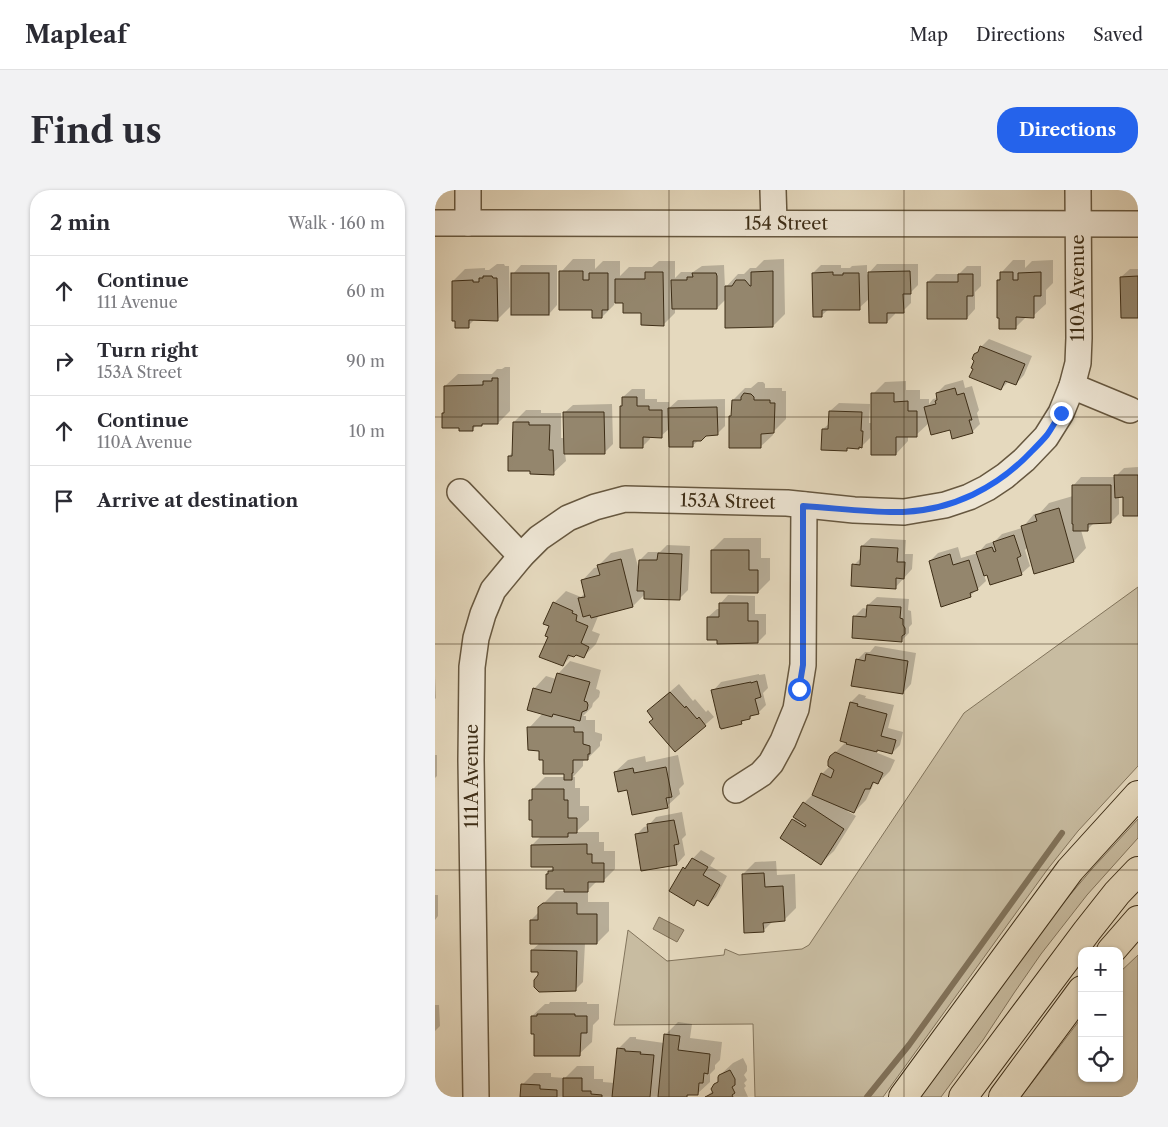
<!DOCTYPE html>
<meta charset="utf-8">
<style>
body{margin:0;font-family:"Libre Caslon Text",serif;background:#f2f2f3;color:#2b2b33}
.controls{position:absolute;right:15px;bottom:15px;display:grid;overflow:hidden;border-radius:10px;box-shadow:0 1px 4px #0004}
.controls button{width:45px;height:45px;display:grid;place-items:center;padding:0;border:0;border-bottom:1px solid #e1e1e2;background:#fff;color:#2b2b33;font:25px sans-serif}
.stop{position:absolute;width:15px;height:15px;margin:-11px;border:4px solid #2563eb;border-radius:50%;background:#fff}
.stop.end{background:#2563eb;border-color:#fff;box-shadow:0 1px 5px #0008}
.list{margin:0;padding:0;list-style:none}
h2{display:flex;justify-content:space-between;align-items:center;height:65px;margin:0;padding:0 20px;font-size:21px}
h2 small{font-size:16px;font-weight:400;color:#7c7c81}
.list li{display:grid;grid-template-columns:32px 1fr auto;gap:15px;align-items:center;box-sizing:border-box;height:70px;padding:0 20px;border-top:1px solid #e1e1e2}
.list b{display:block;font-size:19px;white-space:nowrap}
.list p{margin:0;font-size:16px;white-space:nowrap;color:#7c7c81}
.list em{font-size:16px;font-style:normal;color:#7c7c81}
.icon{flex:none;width:28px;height:28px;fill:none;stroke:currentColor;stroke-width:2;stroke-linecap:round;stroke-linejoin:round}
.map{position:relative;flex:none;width:703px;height:907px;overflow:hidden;border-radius:20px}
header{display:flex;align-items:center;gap:30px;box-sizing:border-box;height:70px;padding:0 25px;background:#fff;border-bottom:1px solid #e1e1e2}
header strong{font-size:24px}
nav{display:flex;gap:28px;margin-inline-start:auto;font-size:18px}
.intro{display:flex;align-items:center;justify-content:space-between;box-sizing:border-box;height:120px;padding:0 30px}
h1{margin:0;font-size:35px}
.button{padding:12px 22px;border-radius:20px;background:#2563eb;color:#fff;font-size:18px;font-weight:700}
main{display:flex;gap:30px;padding:0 30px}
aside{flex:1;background:#fff;border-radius:20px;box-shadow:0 1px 4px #0004}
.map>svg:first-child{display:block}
.green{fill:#c8bca1;stroke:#82745c}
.water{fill:#ac9f85;stroke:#807159}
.shadow{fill:#0003}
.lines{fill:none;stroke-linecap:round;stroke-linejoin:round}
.stream{stroke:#807159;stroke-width:6}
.building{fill:#94866d;stroke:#3d2d16}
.minor-casing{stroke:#675840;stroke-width:28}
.highway-casing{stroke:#3d2d16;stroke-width:30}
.minor{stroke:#eee6d5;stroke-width:25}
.highway{stroke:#e5d9be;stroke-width:28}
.route{stroke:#2563eb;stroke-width:6}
.grid{fill:none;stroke:#3d2d16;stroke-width:1;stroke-opacity:0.55}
.labels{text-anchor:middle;stroke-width:4;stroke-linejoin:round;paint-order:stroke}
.street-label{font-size:18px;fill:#3d2d16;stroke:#eee6d5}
</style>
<header>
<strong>Mapleaf</strong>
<nav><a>Map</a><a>Directions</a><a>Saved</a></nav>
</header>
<div class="intro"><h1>Find us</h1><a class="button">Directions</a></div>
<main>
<aside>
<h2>2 min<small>Walk · 160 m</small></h2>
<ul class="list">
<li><svg class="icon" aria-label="ahead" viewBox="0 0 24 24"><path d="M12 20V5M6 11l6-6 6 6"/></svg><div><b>Continue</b><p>111 Avenue</p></div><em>60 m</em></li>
<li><svg class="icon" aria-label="right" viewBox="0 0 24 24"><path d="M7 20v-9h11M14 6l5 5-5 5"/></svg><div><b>Turn right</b><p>153A Street</p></div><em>90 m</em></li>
<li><svg class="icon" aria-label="ahead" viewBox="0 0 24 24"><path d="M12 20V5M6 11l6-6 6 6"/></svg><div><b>Continue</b><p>110A Avenue</p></div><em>10 m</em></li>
<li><svg class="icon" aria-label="arrive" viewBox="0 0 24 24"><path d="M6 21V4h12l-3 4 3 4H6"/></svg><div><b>Arrive at destination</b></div></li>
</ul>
</aside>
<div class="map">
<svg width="703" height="907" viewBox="0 0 703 907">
<rect width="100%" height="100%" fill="#e5d9be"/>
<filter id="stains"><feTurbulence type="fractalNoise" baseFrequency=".004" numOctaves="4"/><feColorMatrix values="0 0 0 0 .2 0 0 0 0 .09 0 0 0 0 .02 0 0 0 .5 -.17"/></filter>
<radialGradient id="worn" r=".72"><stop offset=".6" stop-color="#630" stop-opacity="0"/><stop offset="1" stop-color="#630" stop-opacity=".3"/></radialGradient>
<!-- green -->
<g class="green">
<path d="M703,397v179l-60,65 -31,39 -164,227h-128l-2,-73 -139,1 14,-95 39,31 57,-6 1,-6 14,6 63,-6 7,-4 155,-232z"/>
<path d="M703,629v19l-51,57 -46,59 -27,39 -31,47 -42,57h-23l141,-189 32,-38z"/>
<path d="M703,765v142h-117l61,-80v61h37v-105z"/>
</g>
<!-- water -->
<path class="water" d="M224,727l25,13 -7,12 -24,-13z"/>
<!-- shadow -->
<g class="shadow">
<path d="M138,69h22v10l8,-8h17v15l9,-9h23l7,-6h16v17l6,-6h12l9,-6 22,-1 1,23 13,-14h6l6,-6h6l8,-8 20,-1 1,55 -12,12 -47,-27 -9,9h-42v5l-12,12 -39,-23h-9l-1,3 -12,12 -41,-45z"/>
<path d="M578,70h12v8l7,-7 21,-1v23l-7,7v14l-13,12h-6l-12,12 -17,-48 3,-2v-5z"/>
<path d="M62,74h7l1,2h4l1,41 -13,13 -22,-1 -7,7 -15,-45 12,-12 20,-1v2h4z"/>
<path d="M442,74h41v21l-7,7v11l-8,8h-8v3l-8,8 -17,-24 -11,10 -30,1 -8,7 -8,-43 8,-8h20v3h9l2,-2 15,-1v10z"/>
<path d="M86,75h36v40l-8,9 -36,-40z"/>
<path d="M532,76h14v20l-6,6v17l-8,9 -39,-36 8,-8h23z"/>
<path d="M695,79h8v48l-17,-40z"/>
<path d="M554,149l43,17 -8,19 -8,9 -7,-3 -8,8 -25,-28 5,-14z"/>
<path d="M70,177h5v44l-12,12h-14l-2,2h-5l-4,4 -13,-2 -17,-14 2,-2v-25l13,-12h34l5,-5h5z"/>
<path d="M528,190l2,8 7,-2 7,24 -2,3 3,11 -8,8 -22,-4 -21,-5 -13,12 -8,1v5l-12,13 -23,-24h-3v8l-8,8 -4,2 -9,-1 -3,3 -23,-21 7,-6v-12l9,-8 31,1 -1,19h4v-29l12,-12 21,-1v9h14v9h9v5l4,-5 5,-1 -1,-5 8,-8z"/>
<path d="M323,192h5l2,2v4h17v3h4v28l-13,13v3l-13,12 -29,-31 2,-2v-14l12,-12h6z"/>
<path d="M197,199h13v10h12v3h12v6l9,-8 47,-1v27l-8,8h-11l-14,12 -22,-18 -9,8h-11v3l-8,8 -19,-42v-8z"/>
<path d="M177,214l1,40 -8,8 -40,1 1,8 -13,12 -21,-3 -23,-14 4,-4 1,-30 12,-12h15v3h20v25h4l-1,-25 9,-8z"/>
<path d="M703,277v48l-14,-19h-5v18l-8,8h-16l-8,8h-6l5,18 -12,13 -46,-14 -3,3 5,16 -9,8h-34l-3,1 2,6 -16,15 -40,-35 8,-8 20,-6 3,11 17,-5 8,-9 9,-3 7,-7 20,-6 12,-14 6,-1 9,-10 24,-7v-10l8,-9h35v-1l8,-8z"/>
<path d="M289,348h37v20h9v22l-12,12 -46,-42z"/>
<path d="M436,348l35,2 -1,14h8l-1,15 -17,19 -41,-23 8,-8v-11z"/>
<path d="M232,355l23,1 -2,44 -8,8 -34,-5 -13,13 -34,8 -7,17 8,3 -4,10 -13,13 -7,-3 -4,1 -9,10 -13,-29 4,-33 12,-12 15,6 4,-4 -3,-12 12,-13 5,-1v-2l12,-12 22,-5 6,22 1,-10 8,-8h12z"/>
<path d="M293,405l27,1v18h11v20l-8,8 -40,-4 -10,-21 9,-8h3v-5z"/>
<path d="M442,407l32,2 -1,11 3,1 1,13 -3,3v6l-8,8 -46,-25 8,-8 5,1v-4z"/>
<path d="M440,456l41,7 -5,31 -8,9 -46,-33 8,-8h5z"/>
<path d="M135,471l31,9 -5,19 3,1 1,2 -1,5 -6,6 -1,4 -9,9h3v4h9v12l7,2v6l-2,2v4l-12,12 -5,3v5l-10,11h2v11h5v18h9v14l-13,12h23v10h5v9h11v18l-12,12h-6l-9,9v12h21v29l-12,12h-12l-2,39 -8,8 -36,-15 -7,-25 8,-7 -9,-23 8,-8v-4l17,-17h9v-3l-18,-14 8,-8 -23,-21 10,-10 -9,-16 -3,-18 3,-3v-9l12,-12h20v-5l-21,-13 -15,-31 14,-15 -9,-24 12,-13 10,3 2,-5z"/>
<path d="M324,484v1l6,-1 3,14 -5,5 3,12 -8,8 -5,1 -3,4 -4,1 -5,4 -28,-32 8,-9z"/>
<path d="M0,486l1,22 -1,1z"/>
<path d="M244,494l14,17 2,-2 11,13 2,-2 6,7 -39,34 -21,-33 3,-15z"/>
<path d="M424,504l7,2 -1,2 29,7 -6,23 15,4 -3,13 -8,8 -14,-4 -3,3 20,8 -5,11 -12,12 -3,-1 -1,1 -8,17 -12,12 -6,-3 -1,2 9,5 -22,35 -13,12 -39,-25 14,-21 8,-14 10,-10 8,-19 8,-8 1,-9 16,-16 4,-39z"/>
<path d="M0,565h2v21l-2,2z"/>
<path d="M243,565l6,29 -5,5 1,5 -13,12 -39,-18 -13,-16 13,-12 17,-4 1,6z"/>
<path d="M247,622l4,23 -4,4 3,16 -8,9 -35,6 -6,-35 8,-8 4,-1 8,-9z"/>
<path d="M266,660l14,8 -5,8 17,10 -11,21 -8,8 -10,-6 -5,5 -9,-36z"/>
<path d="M341,671l1,14 18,-1 1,34 -12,12 -11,1 -10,10 -20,-57 12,-12z"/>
<path d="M0,705h3v21l-3,4z"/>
<path d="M115,812h37v2h12v15l-6,6 -1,17 -13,12 -47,-38 13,-12h4z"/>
<path d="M0,815h4l1,21 -5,5z"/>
<path d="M243,832l14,2 -2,14 32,4 -2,18 -5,5v4l-5,5v8l-13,12h-7l-3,3h-165v-12l12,-12h17v4l14,1 12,-12h17v13h9v3l12,1 3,-34 12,-12h6v2l28,4 1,-8z"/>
<path d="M308,868l4,8v5l-3,4 3,5 -3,3 2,3 -2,2 4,9h-42l7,-7 2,-5 4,-5 1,-5 13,-12z"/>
</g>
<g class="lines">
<!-- stream -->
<path class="stream" d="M432,907l42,-52 153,-212"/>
</g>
<!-- building -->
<g class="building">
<path d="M124,81h24v9h6v-7h19v37h-6v8h-10v-8h-33z"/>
<path d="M338,81v56l-48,1v-42h7l4,-6h9l5,6h1v-14z"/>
<path d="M475,81l1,23h-8l1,19h-17v10h-18l-1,-51z"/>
<path d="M210,82h18l1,54 -23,-1v-12h-18v-10h-8v-24h30z"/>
<path d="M398,82v3h10v-2h16l1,37h-38v7h-9l-1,-44z"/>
<path d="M565,82h13v8h5v-7l23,-1v24h-7v22l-18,-1v12h-17v-11h-2v-38h3z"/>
<rect x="76" y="83" width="38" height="42"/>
<path d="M257,83h24l1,3v33h-45l-1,-29h16v-3h6z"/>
<path d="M523,84h15v22h-6v23h-40v-37h31z"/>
<path d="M48,86h9l1,2h4l1,43 -29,-1v8h-14v-7h-3v-40l21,-1v2h6v-4h4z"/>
<path d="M703,86v42h-17l-1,-41z"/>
<path d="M545,156l45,18 -9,21 -11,-4 -4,9 -32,-13 4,-8 -2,-1 3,-7 -2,-2 2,-5 4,-2z"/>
<path d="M57,188h6v46h-16v2h-9v5h-14v-3h-17v-15h2v-27l39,-1v-4h9z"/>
<path d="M520,198l2,7 7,-2 8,27h-3l4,13 -21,6 -2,-9 -19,5 -7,-28 12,-3 -1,-3 2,-1 -1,-7z"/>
<path d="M309,203l7,1 3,3v3h16v3h5l-1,30 -13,1v14h-32v-32h2l1,-16h9v-3z"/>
<path d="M436,203h23v9l14,-1v10h9v26h-21v18h-25z"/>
<path d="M187,207h15v9h12v4h13v28l-19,-1v11h-23v-42h2z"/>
<path d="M282,217l1,28 -12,1 -5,5h-8v6h-24l-1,-39z"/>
<path d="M394,221l33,1 -1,19h2l-1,17 -3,-1v2l-12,-1v3l-26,-1 1,-21h6z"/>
<path d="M128,222h41l1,42h-41z"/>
<path d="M78,232h16v3h21l-1,25h4l1,25 -24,-1v-3h-22v-15h4z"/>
<path d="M679,285h24v41h-15v-19l-8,1z"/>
<path d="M637,295h39v38l-23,1v7h-15v-7h-1z"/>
<path d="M624,318l15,54 -40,12 -13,-48 16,-5 -2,-6z"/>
<path d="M579,345l7,21 -4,2 5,17 -32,10 -3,-10 -3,1 -8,-24 16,-5 2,5 2,-1 -3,-9z"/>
<path d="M426,356l37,2 -1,14h8l-1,17 -8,-1v11l-45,-3 1,-22 8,1z"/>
<path d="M276,360h38v20h9v23h-47z"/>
<path d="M223,363l24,1 -2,46 -36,-1v-8h-7l2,-31h18z"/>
<path d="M515,364l3,11 16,-5 9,30 -8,3 1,4 -30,10 -12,-46z"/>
<path d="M186,369l12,48 -42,11 -1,-3 -7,2 -5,-19 7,-1 -4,-17 19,-5 -3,-10z"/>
<path d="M118,412l20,9 -1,2 5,2 -1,6 12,5 -7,17 8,4 -5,11 -8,-3 -2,2 -6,-2 -5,11 -24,-9 9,-20 -3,-1 4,-10 -6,-2z"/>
<path d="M284,413h29v18h10v22l-41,1v-4h-10v-23h12z"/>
<path d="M432,415l34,2 -1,11 3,1v6l2,3v6l-3,2v6l-50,-4 1,-22 13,1z"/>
<path d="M431,464l42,7 -5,33 -52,-8 5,-27 9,2z"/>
<path d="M122,483l33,9 -6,19 3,1 1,3 -1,5 -5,2 -2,9 -27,-7 -1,3 -25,-7 6,-22 18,5z"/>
<path d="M322,491l4,16 -6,2 4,15 -9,2v3l-9,2 1,3 -21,5v-1h-1l-9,-38 40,-8v1z"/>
<path d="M235,502l15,16 1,-2 11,13 2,-2 7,9 -31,26 -26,-30 4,-3 -6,-8z"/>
<path d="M415,512l8,2 -1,2 30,8 -6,22 15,4 -4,14 -15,-4v2l-31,-8 1,-1 -7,-2z"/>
<path d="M92,537h47v5h9v12l7,2v8h-2v6h-15v13h-1v7h-8v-6h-21v-14h-4v-9l-11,-1z"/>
<path d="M400,562l48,21 -5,11 -5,-2 -3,7h-5l-11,24 -42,-18 9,-22 10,5 3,-8 -6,-4v-5l2,-5z"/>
<path d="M231,577l6,30 -6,1 2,10 -36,7 -5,-25 -9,2 -4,-20 19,-4 1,5z"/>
<path d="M97,599h32v11h4v18h9v15h-9v4h-36v-17h-3v-20h3z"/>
<path d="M368,612l41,27 -23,36 -41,-27 12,-19 13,8 1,-2 -13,-8z"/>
<path d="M239,630l5,24 -5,1 3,20 -36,6 -6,-37 13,-2 -1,-8z"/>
<path d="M152,654v10h5v9h12v19h-16v10h-24v-3h-18v-15h2v-3h5v-4h-22v-22z"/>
<path d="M257,668l16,9 -5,8 17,10 -12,21 -11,-6 -3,6 -25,-15 14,-24 2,2z"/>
<path d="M329,683l1,14 18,-1 2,35 -22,2 1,9 -20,1 -2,-59z"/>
<path d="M108,713h34v11h20v30h-67v-24h8v-13z"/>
<path d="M96,760l46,1 -1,40 -37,1 -5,-5v-7l4,-5v-3h-7z"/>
<path d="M102,824h38v2h12v17h-6l-1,23h-46v-22h-3v-18h6z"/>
<path d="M229,844l16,2 -2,14 32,4 -2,20 -4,-1 -1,10h-4l-1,12h-11v2h-29z"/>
<path d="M182,858l8,1v2l16,1 -1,2 14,1 -4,42h-38z"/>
<path d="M295,880l5,9v6l-3,2 3,6 -3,2 1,2h-28l8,-4 -2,-4 3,-5 4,-2v-5l1,-2z"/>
<path d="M128,888h19v13h9v3l11,1v2h-39z"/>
<path d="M86,894l19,1v4l17,1v7h-37z"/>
</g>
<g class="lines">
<defs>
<g id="minor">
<path d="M33,0v33"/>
<path d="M338,0l1,33"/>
<path id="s1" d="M0,33l703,1"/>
<path d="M637,196l58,24"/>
<path d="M25,302l61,64"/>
<path d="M301,600l25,-16 10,-11 12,-22 13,-32 7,-44 1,-160"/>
<path id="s2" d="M41,907l-5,-337 1,-93 4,-29 7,-24 10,-24 28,-34 18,-18 29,-20 27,-11 30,-8 162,4 67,7 50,2 41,-7 24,-8 18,-9 18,-12 19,-16 22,-23 15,-24 11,-27 6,-23 1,-25 -1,-148"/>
</g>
<g id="highway">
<path d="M676,761l27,-31"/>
<path d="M468,907l167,-227 68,-75"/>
<path d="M528,907l124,-166 30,-38 21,-22"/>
<path d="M568,907l79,-107"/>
</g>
</defs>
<!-- minor casing -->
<use href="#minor" class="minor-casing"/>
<!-- highway casing -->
<use href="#highway" class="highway-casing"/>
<!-- minor -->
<use href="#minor" class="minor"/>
<!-- highway -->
<use href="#highway" class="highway"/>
</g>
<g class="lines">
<!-- route -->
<path class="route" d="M364,499l4,-24v-159c33,2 67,7 100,6 49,-2 94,-24 128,-60 5,-5 11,-11 16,-17 5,-7 9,-15 14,-22"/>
</g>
<!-- grid -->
<path class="grid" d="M234,0v907M469,0v907M0,227h703M0,454h703M0,680h703"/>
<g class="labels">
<!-- street labels -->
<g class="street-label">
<text dy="6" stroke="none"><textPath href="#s1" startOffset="351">154 Street</textPath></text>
<text transform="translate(643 98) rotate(-90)" y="6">110A Avenue</text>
<text dy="6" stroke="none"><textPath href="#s2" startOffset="778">153A Street</textPath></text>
<text transform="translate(37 586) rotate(-90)" y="6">111A Avenue</text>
</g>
</g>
<rect width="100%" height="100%" filter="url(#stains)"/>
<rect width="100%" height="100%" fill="url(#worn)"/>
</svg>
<div class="controls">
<button>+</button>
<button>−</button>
<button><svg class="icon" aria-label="locate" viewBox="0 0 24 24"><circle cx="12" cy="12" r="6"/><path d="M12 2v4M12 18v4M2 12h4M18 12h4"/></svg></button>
</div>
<div class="stop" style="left:364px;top:499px"></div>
<div class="stop end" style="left:626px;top:223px"></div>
</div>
</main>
